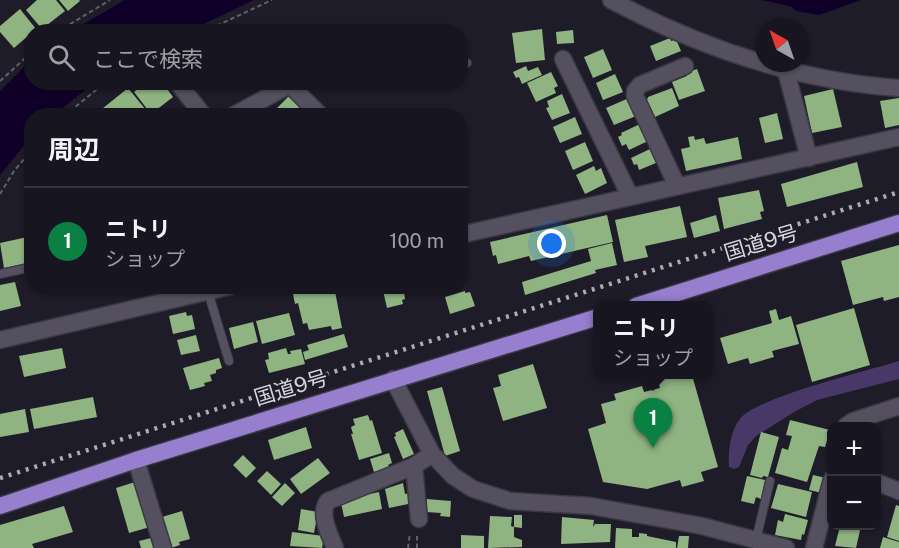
<!DOCTYPE html>
<html lang="ja">
<meta charset="utf-8">
<style>
body{margin:0;font-family:"Public Sans","Noto Sans JP",sans-serif;background:#24222c;color:#f1f3f6}
.controls{position:absolute;right:18px;bottom:18px;display:grid;overflow:hidden;border-radius:12px;box-shadow:0 2px 4px #0004}
.controls button{width:54px;height:54px;display:grid;place-items:center;padding:0;border:0;border-bottom:2px solid #36343d;background:#17151f;color:#f1f3f6;font:30px sans-serif}
.compass{position:absolute;left:755px;top:18px;width:54px;height:54px;border-radius:50%;background:#17151f;box-shadow:0 2px 4px #0004;rotate:320deg}
.you{position:absolute;left:552px;top:244px;width:21px;height:21px;margin:-15px;border:4px solid #fff;border-radius:50%;background:#1a73e8;box-shadow:0 0 0 9px #1a73e833}
.badge{display:grid;place-items:center;width:39px;height:39px;border-radius:50%;background:#0b8043;color:#fff;font-size:20px;font-weight:700}
.pin{position:absolute;translate:-50% -50px;filter:drop-shadow(0 2px 3px #0008)}
.pin::after{content:'';position:absolute;top:32px;width:21px;height:18px;background:inherit;clip-path:polygon(0 0,100% 0,50% 100%)}
.popup{position:absolute;left:593px;top:301px;width:120px;height:78px;box-sizing:border-box;display:grid;place-content:center;border-radius:12px;background:#17151f;filter:drop-shadow(0 2px 4px #0005);font-size:20px;white-space:nowrap;color:#9e9fa4}
.popup b{font-size:22px;color:#f1f3f6}
.popup::after{content:'';position:absolute;left:50%;top:100%;margin-left:-12px;border:12px solid transparent;border-top-color:#17151f}
.list{margin:0;padding:0;list-style:none}
h2{display:flex;justify-content:space-between;align-items:center;height:78px;margin:0;padding:0 24px;font-size:26px}
h2 small{font-size:20px;font-weight:400;color:#9e9fa4}
.list li{display:grid;grid-template-columns:39px 1fr auto;gap:18px;align-items:center;box-sizing:border-box;height:108px;padding:0 24px;border-top:2px solid #36343d}
.list b{display:block;font-size:22px;white-space:nowrap}
.list p{margin:0;font-size:20px;white-space:nowrap;color:#9e9fa4}
.list em{font-size:20px;font-style:normal;color:#9e9fa4}
.icon{flex:none;width:33px;height:33px;fill:none;stroke:currentColor;stroke-width:2;stroke-linecap:round;stroke-linejoin:round}
.map{position:relative;flex:none;width:899px;height:548px;overflow:hidden}
.search{position:absolute;background:#17151f;box-shadow:0 2px 4px #0004;left:24px;top:24px;width:444px;height:66px;display:flex;align-items:center;gap:15px;box-sizing:border-box;padding:0 21px;border-radius:24px;color:#9e9fa4;font-size:22px}
.panel{position:absolute;background:#17151f;box-shadow:0 2px 4px #0004;left:24px;top:108px;width:444px;height:186px;border-radius:24px}
.map>svg:first-child{display:block}
.forest{fill:#473868}
.water{fill:#100028}
.building{fill:#8fb482}
.lines{fill:none;stroke-linecap:round;stroke-linejoin:round}
.service-casing{stroke:#3a3842;stroke-width:10}
.minor-casing{stroke:#3a3842;stroke-width:19}
.tertiary-casing{stroke:#3a3842;stroke-width:19}
.trunk-casing{stroke:#3a3842;stroke-width:19}
.path{stroke:#63606b;stroke-width:2;stroke-dasharray:4.5 3;stroke-linecap:butt}
.service{stroke:#54505f;stroke-width:8}
.minor{stroke:#54505f;stroke-width:16}
.tertiary{stroke:#54505f;stroke-width:16}
.trunk{stroke:#977ece;stroke-width:16}
.rail{stroke:#adabb5;stroke-width:4.5;stroke-dasharray:3 6;stroke-linecap:butt}
.labels{text-anchor:middle;stroke-width:6;stroke-linejoin:round;paint-order:stroke}
.street-label{font-size:21px;fill:#d7d5de;stroke:#1f1c29}
</style>
<div class="map">
<svg width="899" height="548" viewBox="0 0 899 548">
<rect width="100%" height="100%" fill="#1f1c29"/>
<!-- forest -->
<path class="forest" d="M899,361v18l-82,21 -23,12 -38,24 -8,9 -9,22 -5,2 -5,-2c-1,-15 1,-36 11,-48 17,-22 127,-48 159,-58z"/>
<!-- water -->
<g class="water">
<path d="M125,0h129l-65,31h-118z"/>
<path d="M761,0h100l-42,15 -23,-4 -6,-5z"/>
<path d="M31,60l1,22 63,1 -42,32 -21,1 -1,21 -31,38v-84z"/>
</g>
<!-- building -->
<g class="building">
<path d="M37,0h19l9,11 -23,18 -16,-19z"/>
<path d="M59,0h20l1,1 -12,10z"/>
<path d="M20,9l16,20 -22,19 -14,-16v-6z"/>
<path d="M284,27l44,3v2h-44z"/>
<path d="M542,29l3,31 -29,3 -4,-30z"/>
<path d="M573,30l1,13 -17,1 -1,-12z"/>
<path d="M670,38l1,3 5,-2 5,12 -25,10 -6,-15z"/>
<path d="M603,49l9,21 -19,8 -9,-21z"/>
<path d="M526,66l2,5 10,-4 4,8 -20,9 -3,-7 -3,1 -3,-6z"/>
<path d="M697,69l8,22 -26,9 -7,-18 15,-6 -1,-3z"/>
<path d="M551,72l7,14 -4,2 2,5 -20,9 -9,-19z"/>
<path d="M615,74l8,18 -20,8 -7,-17z"/>
<path d="M146,82h16l11,15 -22,17 -17,-22z"/>
<path d="M259,82h15l-12,6z"/>
<path d="M128,88l18,22 -6,6h-41l-2,-3z"/>
<path d="M672,88l7,18 -24,11 -8,-17 1,-3z"/>
<path d="M833,89l9,38 -30,6 -8,-37z"/>
<path d="M291,94l21,22h-30l-6,-7z"/>
<path d="M562,94l8,19 -18,7 -6,-12 3,-1 -2,-6z"/>
<path d="M629,98l7,18 -22,9 -8,-17z"/>
<path d="M899,98v27l-14,3 -5,-27z"/>
<path d="M265,109l3,7h-17z"/>
<path d="M777,113l6,26 -18,4 -6,-25z"/>
<path d="M575,117l7,17 -22,9 -7,-16z"/>
<path d="M640,124l8,17 -19,9 -3,-6 -4,2 -4,-9 4,-2 -1,-2z"/>
<path d="M694,136l1,4 9,-2 2,6 32,-7 4,22 -56,12 -5,-22 9,-2 -2,-10z"/>
<path d="M585,142l8,19 -20,9 -8,-19z"/>
<path d="M650,149l6,14 -17,7 -2,-6 -3,1 -3,-7z"/>
<path d="M857,162l6,25 -76,20 -6,-23z"/>
<path d="M594,166l2,5 5,-3 6,15 -22,11 -9,-19z"/>
<path d="M32,181v16l-8,-10z"/>
<path d="M759,190l5,21 -4,1 2,7 -38,10 -6,-31z"/>
<path d="M680,206l7,31 -42,9 3,11 -24,5 -9,-42z"/>
<path d="M607,215l6,27 -82,19 -2,-5 -31,8 -2,-9 -3,1 -3,-14z"/>
<path d="M716,215l4,16 -26,7 -4,-15z"/>
<path d="M32,236v26l-28,6 -4,-25z"/>
<path d="M612,243l5,22 -22,5 1,3 -71,22 -3,-13 69,-21 -3,-12z"/>
<path d="M899,245v52l-15,4 -1,-4 -30,8 -12,-44z"/>
<path d="M15,282l6,24 -21,5v-26z"/>
<path d="M305,286l1,8 17,-3 -1,-5h12l8,42 -10,2 -1,-4 -22,4 -2,-7 -4,1 -5,-21 -3,1 -3,-15z"/>
<path d="M382,286h21l2,13 -3,1 1,4 -16,4z"/>
<path d="M465,291v2l5,-1 5,14 -25,8 -5,-17z"/>
<path d="M854,308l16,57 -58,17 -16,-57z"/>
<path d="M776,309l3,11 12,-4 8,28 -27,7 2,6 -24,7 -2,-6 -20,6 -8,-26 52,-15 -3,-12z"/>
<path d="M186,312l1,4 5,-1 3,14 -22,5 -4,-18z"/>
<path d="M289,313l6,22 -33,9 -6,-23z"/>
<path d="M253,322l5,20 -24,7 -5,-21z"/>
<path d="M344,334l4,13 -43,13 -2,-8 6,-2 -2,-5z"/>
<path d="M196,335l4,16 -19,4 -4,-15z"/>
<path d="M62,348l4,20 -42,9 -5,-21z"/>
<path d="M286,348l2,6h3l-1,-3 11,-2 4,15 -36,9 -4,-13 4,-1 -1,-6z"/>
<path d="M219,358l3,10 -6,2v3l-6,2 2,6 -8,2 1,3 -15,4 -7,-22z"/>
<path d="M533,364l14,44 -44,13 -10,-33 8,-2 -3,-11z"/>
<path d="M678,375h14l26,92 -17,5 3,9 -22,6 -2,-7 -33,9 -44,-7 -15,-53 18,-6 -5,-19 15,-4 -2,-6 28,-8 2,6 16,-4 -2,-8z"/>
<path d="M442,387l18,64 -15,5 -18,-65z"/>
<path d="M93,397l4,20 -63,12 -4,-20z"/>
<path d="M25,409l4,23 -29,5v-23z"/>
<path d="M368,415l2,6 2,-1 10,33 -23,7 -8,-26h2l-2,-7 4,-2 -2,-6z"/>
<path d="M790,420l40,10 -5,17 -6,-1 -12,36 -32,-9 7,-25 6,2 4,-14 -6,-1z"/>
<path d="M306,427l6,21 -38,12 -6,-20z"/>
<path d="M403,429l11,25 -11,5 -9,-22 2,-1 -1,-3z"/>
<path d="M761,432l18,5 -11,40 -5,-1 -1,2 -12,-3z"/>
<path d="M389,453l3,10 -4,2 1,2 -15,5 -4,-13z"/>
<path d="M243,455l13,13 -10,10 -13,-13z"/>
<path d="M318,458l12,15 -29,21 -11,-15z"/>
<path d="M267,471l14,13 -10,11 -14,-14z"/>
<path d="M813,475l13,3 -4,15 -13,-3z"/>
<path d="M747,476l18,4 -4,19 -5,-2 -2,7 -13,-3z"/>
<path d="M135,482l15,45 -21,6 -13,-45z"/>
<path d="M285,483l10,10 -13,13 -10,-9z"/>
<path d="M403,483l2,11 5,-1 3,10 -24,5 -4,-19z"/>
<path d="M778,484l34,8 -6,25 -35,-9z"/>
<path d="M379,492l3,17 -38,8 -3,-14 19,-5v-2z"/>
<path d="M427,499l24,2 -1,16 -10,-1 1,-3 -15,-1z"/>
<path d="M896,505l3,1v35l-12,-4z"/>
<path d="M64,506l9,26 -41,12 2,4h-34v-23z"/>
<path d="M301,509l17,3 -4,21 -16,-3z"/>
<path d="M182,511l8,28 -11,3 1,3 -9,3 -9,-31z"/>
<path d="M785,514l23,6 -4,15 -2,-1 -1,6 -26,-5 3,-15 5,2z"/>
<path d="M514,515h8v13l-8,-1v10l8,3v7l-34,1 2,-32 22,1 -1,9 3,1z"/>
<path d="M562,517l32,3 -1,7 2,-3h16l-1,18 -49,2z"/>
<path d="M840,526h21l-5,22 -21,-2z"/>
<path d="M616,528l16,1v8h7v-4l8,1v2l29,6v6h-61z"/>
<path d="M292,532l32,4 -2,12 -32,-2z"/>
<path d="M461,535l23,1v12h-23z"/>
<path d="M679,536h10l-1,12h-11z"/>
<path d="M883,537l16,5v6h-19z"/>
<path d="M151,538l3,10h-13l-2,-7z"/>
</g>
<g class="lines">
<defs>
<g id="service">
<path d="M460,67l7,-4"/>
<path d="M0,274l32,-7"/>
<path d="M208,292l21,69"/>
<path d="M756,540l14,-59"/>
</g>
<g id="minor">
<path d="M611,0c90,48 186,81 288,88"/>
<path d="M563,59l67,137"/>
<path d="M786,71l23,87"/>
<path d="M177,82l27,34"/>
<path d="M290,85l31,31"/>
<path d="M232,116l63,-34"/>
<path d="M677,186l-42,-90v-5l5,-6 45,-19"/>
<path d="M393,379l39,75 21,22 20,13 37,12 81,5 111,20 84,22"/>
<path d="M846,426l7,-5 46,-15"/>
<path d="M136,460l27,88"/>
<path d="M414,466l5,53"/>
<path d="M876,482l23,9"/>
<path d="M335,548c-5,-13 -17,-34 -7,-47l86,-35 18,-12"/>
<path d="M814,548l18,-69"/>
</g>
<g id="tertiary">
<path d="M460,235l439,-98"/>
<path d="M0,340l231,-54"/>
</g>
<g id="trunk">
<path d="M636,306l263,-83"/>
<path d="M0,506l136,-46 462,-143"/>
</g>
</defs>
<!-- service casing -->
<use href="#service" class="service-casing"/>
<!-- minor casing -->
<use href="#minor" class="minor-casing"/>
<!-- tertiary casing -->
<use href="#tertiary" class="tertiary-casing"/>
<!-- trunk casing -->
<use href="#trunk" class="trunk-casing"/>
<!-- path -->
<g class="path">
<path d="M57,32l53,-32"/>
<path d="M203,32l69,-32"/>
<path d="M0,81l32,-29"/>
<path d="M64,116l42,-34"/>
<path d="M0,194l14,-23 18,-21"/>
<path d="M408,548l2,-15"/>
<path d="M417,548v-15"/>
</g>
<!-- service -->
<use href="#service" class="service"/>
<!-- minor -->
<use href="#minor" class="minor"/>
<!-- tertiary -->
<use href="#tertiary" class="tertiary"/>
<!-- trunk -->
<use href="#trunk" class="trunk"/>
<!-- rail -->
<path class="rail" d="M0,478l899,-286"/>
</g>
<g class="labels">
<!-- street labels -->
<g class="street-label">
<text transform="translate(761 243) rotate(-17)" y="7">国道9号</text>
<text transform="translate(291 388) rotate(-17)" y="7">国道9号</text>
</g>
</g>
</svg>
<div class="controls">
<button>+</button>
<button>−</button>
</div>
<svg class="compass" viewBox="-18 -18 36 36"><path d="M0-13l5 13h-10z" fill="#e53935"/><path d="M0 13l5-13h-10z" fill="#9e9fa4"/></svg>
<div class="you"></div>
<div class="pin badge" style="left:653px;top:448px">1</div>
<div class="popup"><b>ニトリ</b>ショップ</div>
<div class="search"><svg class="icon" aria-label="search" viewBox="0 0 24 24"><circle cx="10" cy="10" r="6"/><path d="M15 15l6 6"/></svg>ここで検索</div>
<section class="panel">
<h2>周辺<small></small></h2>
<ul class="list">
<li><span class="badge">1</span><div><b>ニトリ</b><p>ショップ</p></div><em>100 m</em></li>
</ul>
</section>
</div>
